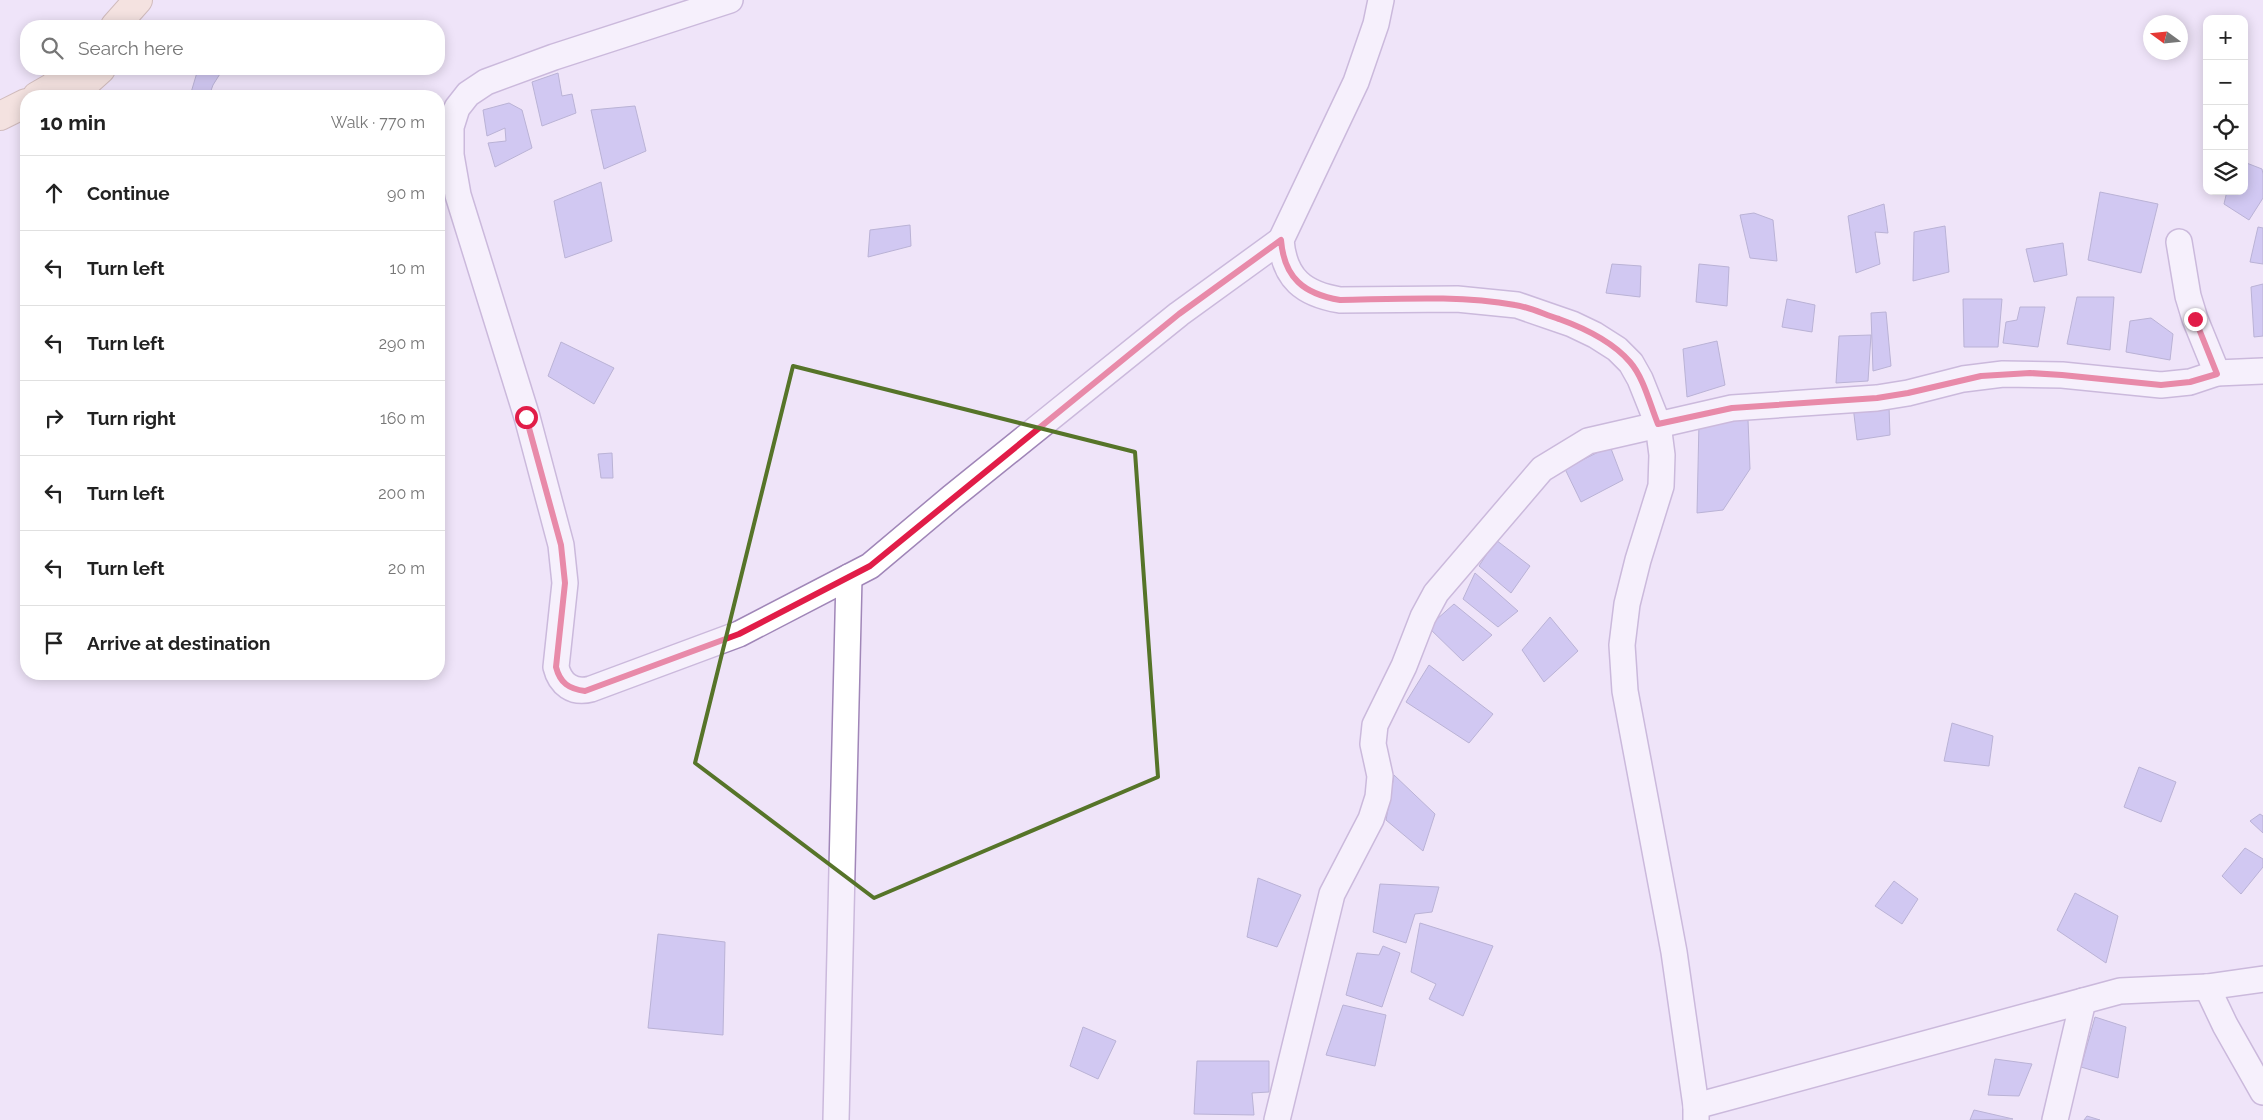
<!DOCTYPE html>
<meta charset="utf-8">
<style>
body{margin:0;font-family:Raleway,sans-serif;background:#f2f2f2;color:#222}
.controls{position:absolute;right:15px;top:15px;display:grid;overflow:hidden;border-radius:10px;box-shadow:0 2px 12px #0003}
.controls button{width:45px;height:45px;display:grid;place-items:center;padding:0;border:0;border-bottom:1px solid #e0e0e0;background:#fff;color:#222;font:25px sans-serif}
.compass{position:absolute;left:2143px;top:15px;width:45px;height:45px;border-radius:50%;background:#fff;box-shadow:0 2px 12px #0003;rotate:285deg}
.stop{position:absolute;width:15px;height:15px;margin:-11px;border:4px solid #e11d48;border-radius:50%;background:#fff}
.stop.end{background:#e11d48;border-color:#fff;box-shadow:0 1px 5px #0008}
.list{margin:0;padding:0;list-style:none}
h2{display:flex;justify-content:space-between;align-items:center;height:65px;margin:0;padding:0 20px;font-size:21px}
h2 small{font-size:16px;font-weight:400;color:#767676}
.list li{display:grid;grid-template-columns:32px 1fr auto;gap:15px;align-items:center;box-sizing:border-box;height:75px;padding:0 20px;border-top:1px solid #e0e0e0}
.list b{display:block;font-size:19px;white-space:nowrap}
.list em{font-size:16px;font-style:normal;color:#767676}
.icon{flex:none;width:28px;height:28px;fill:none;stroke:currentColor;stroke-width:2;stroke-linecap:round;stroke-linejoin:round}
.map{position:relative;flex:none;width:2263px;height:1120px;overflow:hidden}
.search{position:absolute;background:#fff;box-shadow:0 2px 12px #0003;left:20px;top:20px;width:425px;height:55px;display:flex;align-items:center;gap:12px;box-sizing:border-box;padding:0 18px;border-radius:20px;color:#767676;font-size:19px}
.panel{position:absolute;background:#fff;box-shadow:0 2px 12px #0003;left:20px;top:90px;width:425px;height:590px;border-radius:20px}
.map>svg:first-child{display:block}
.building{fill:#ada7e9;stroke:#7a76a9}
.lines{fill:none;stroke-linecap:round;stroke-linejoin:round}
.minor-casing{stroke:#a086b8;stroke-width:28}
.major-casing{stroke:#ac8b72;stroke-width:30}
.minor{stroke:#fff;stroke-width:25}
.major{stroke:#fadfc2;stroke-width:28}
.route{stroke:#e11d48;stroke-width:6}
.marked{fill:none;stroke:#567429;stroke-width:4;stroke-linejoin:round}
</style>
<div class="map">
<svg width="2263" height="1120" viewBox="0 0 2263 1120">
<rect width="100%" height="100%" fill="#efe4f9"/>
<!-- building -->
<g class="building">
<path d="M198,69h25l-10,16 -4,11h-19z"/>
<path d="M558,73l4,23 10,-2 4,19 -34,13 -10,-44z"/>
<path d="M509,103l13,7 10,38 -37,19 -7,-24 18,-2 -1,-13 -18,8 -4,-26z"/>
<path d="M635,106l11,45 -42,18 -13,-59z"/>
<path d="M2244,162l18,7 1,5v24l-14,22 -25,-16 3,-13h17z"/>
<path d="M601,182l11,59 -47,17 -11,-57z"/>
<path d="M2100,192l58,12 -17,69 -53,-13z"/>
<path d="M1884,204l4,29 -13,-1 5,32 -24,9 -8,-57z"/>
<path d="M1754,213l19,7 4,41 -27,-3 -10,-43z"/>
<path d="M910,225l1,21 -43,11 2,-27z"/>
<path d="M1945,226l4,46 -36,9 1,-49z"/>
<path d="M2258,227l5,1v36l-13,-2z"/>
<path d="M2063,243l4,32 -33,7 -8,-33z"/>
<path d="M1612,264l29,2 -1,31 -34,-4z"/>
<path d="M1699,264l30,3 -2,39 -31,-4z"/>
<path d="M2263,284v52l-9,1 -3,-50z"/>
<path d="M2077,297h37l-4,53 -43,-6z"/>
<path d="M1787,299l28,6 -3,27 -30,-5z"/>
<path d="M1963,299h39l-4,48h-34z"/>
<path d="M2020,307h25l-7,40 -35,-4 3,-21 11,-2z"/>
<path d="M1886,312l5,54 -18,5 -2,-58z"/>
<path d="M2151,318l22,16 -3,26 -44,-8 4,-31z"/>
<path d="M1871,335l-3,46 -32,2 3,-47z"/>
<path d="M1717,341l8,44 -38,12 -4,-48z"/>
<path d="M561,342l53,26 -20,36 -46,-28z"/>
<path d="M1853,406l36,1 1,28 -33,5z"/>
<path d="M1748,420l2,49 -27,41 -26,3 2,-91z"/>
<path d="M1610,446l13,34 -42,22 -16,-33z"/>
<path d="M612,453l1,25h-12l-3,-24z"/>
<path d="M1496,540l34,26 -19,27 -32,-27z"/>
<path d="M1475,573l43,38 -20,16 -35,-28z"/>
<path d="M1454,604l38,31 -29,26 -35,-34z"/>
<path d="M1550,617l28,34 -34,31 -22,-32z"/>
<path d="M1429,665l64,49 -24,29 -63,-41z"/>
<path d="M1952,723l41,13 -4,30 -45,-5z"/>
<path d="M2139,767l37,15 -15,40 -37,-15z"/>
<path d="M1394,775l41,39 -12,37 -37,-31z"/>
<path d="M2260,814l3,2v17l-13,-12z"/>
<path d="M2245,848l18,11v8l-22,27 -19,-18z"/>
<path d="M1258,878l43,17 -24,52 -30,-10z"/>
<path d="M1894,881l24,18 -16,25 -27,-18z"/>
<path d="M1380,884l59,3 -7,25 -17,2 -9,29 -33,-11z"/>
<path d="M2075,893l43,23 -12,47 -49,-33z"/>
<path d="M1420,923l73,23 -30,70 -34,-17 7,-15 -25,-12z"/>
<path d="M658,934l67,8 -2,93 -75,-7z"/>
<path d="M1383,946l17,7 -18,54 -36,-12 11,-42 22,2z"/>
<path d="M1343,1005l43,10 -11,51 -49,-11z"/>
<path d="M2095,1017l31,10 -8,51 -37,-11z"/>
<path d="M1083,1027l33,14 -18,38 -28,-13z"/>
<path d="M1995,1059l37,5 -13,32 -31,-1z"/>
<path d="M1197,1061h72v31l-17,1 2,22 -60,-1z"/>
<path d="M1974,1110l39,9 -43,1z"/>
<path d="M2087,1116l13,4h-16z"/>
</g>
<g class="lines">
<defs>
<g id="minor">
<path d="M730,0l-176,57 -68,25 -18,12 -11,14 -6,19v28l7,40 69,222 34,128 4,38 -9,84c4,17 17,27 35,22l148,-55 131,-68 82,-69 227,-183 102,-74"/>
<path d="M1381,0l-5,24 -20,58 -75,158c3,39 23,54 59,60l117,-1 60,6 55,19 23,11 22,14 14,14 9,16 18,45 4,31 -1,31 -23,74 -11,44 -5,41 3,46 49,261 22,154v14"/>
<path d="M2179,242l9,54 7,23 22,54"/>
<path d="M2207,987l18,38 38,67"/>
<path d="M1696,1106l424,-115 87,-4 56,-8"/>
<path d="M836,1120l13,-543"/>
<path d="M1277,1120l55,-226 39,-75 7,-22 2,-21 -7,-32 2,-19 29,-59 19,-49 13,-24 106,-124 46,-28 144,-33 145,-10 31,-5 55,-14 40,-5 59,1 99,10 29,-3 27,-9 46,-2"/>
<path d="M2055,1120l28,-119"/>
</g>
<g id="major">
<path d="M115,26l23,-26"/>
<path d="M37,96l14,-8 22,-19"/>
<path d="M71,96l30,-27"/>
<path d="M0,116l26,-13"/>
</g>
</defs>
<!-- minor casing -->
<use href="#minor" class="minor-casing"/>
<!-- major casing -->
<use href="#major" class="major-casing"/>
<!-- minor -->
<use href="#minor" class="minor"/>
<!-- major -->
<use href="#major" class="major"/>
</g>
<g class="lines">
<!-- route -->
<path class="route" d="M526,417l35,128 4,38 -9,84c4,16 13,22 29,24l154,-57 131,-68 309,-252 102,-74c3,38 23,54 59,60 58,-1 118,-5 175,5 15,2 30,10 44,14 25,9 53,22 71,43 14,16 20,43 28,62l74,-16 145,-10 31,-5 73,-17 49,-3 32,2 99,10 29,-3 27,-8 -22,-55"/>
</g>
<!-- marked area -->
<path d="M0 0H2263V1120H0ZM793,366l342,86 23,325 -284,121 -179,-135z" fill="#efe4f9" fill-opacity=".55" fill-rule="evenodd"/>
<path class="marked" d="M793,366l342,86 23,325 -284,121 -179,-135z"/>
</svg>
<div class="controls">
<button>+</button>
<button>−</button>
<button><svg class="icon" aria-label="locate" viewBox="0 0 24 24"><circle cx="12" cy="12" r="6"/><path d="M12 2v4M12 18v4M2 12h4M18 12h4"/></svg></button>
<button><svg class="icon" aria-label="layers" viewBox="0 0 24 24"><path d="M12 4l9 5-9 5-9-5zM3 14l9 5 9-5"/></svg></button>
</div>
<svg class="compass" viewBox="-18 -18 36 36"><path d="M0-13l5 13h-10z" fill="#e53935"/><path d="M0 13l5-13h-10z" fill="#767676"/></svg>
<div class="stop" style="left:526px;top:417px"></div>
<div class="stop end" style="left:2195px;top:319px"></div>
<div class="search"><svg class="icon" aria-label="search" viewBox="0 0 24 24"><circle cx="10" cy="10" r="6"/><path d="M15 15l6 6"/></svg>Search here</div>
<section class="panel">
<h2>10 min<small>Walk · 770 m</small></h2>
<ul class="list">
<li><svg class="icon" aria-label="ahead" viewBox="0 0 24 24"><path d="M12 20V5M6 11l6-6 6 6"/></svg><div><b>Continue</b></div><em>90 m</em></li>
<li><svg class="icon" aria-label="left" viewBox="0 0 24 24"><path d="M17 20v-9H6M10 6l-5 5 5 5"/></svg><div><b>Turn left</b></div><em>10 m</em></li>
<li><svg class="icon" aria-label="left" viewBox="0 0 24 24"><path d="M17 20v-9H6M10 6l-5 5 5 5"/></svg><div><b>Turn left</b></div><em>290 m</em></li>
<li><svg class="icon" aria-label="right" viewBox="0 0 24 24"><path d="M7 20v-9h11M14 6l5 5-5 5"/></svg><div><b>Turn right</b></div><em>160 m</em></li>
<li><svg class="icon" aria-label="left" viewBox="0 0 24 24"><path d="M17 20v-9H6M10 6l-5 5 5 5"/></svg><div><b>Turn left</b></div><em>200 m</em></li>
<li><svg class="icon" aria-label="left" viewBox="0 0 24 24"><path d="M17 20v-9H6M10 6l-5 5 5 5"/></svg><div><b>Turn left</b></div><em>20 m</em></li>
<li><svg class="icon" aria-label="arrive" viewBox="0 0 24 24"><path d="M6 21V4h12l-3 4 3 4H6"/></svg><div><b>Arrive at destination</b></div></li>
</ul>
</section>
</div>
